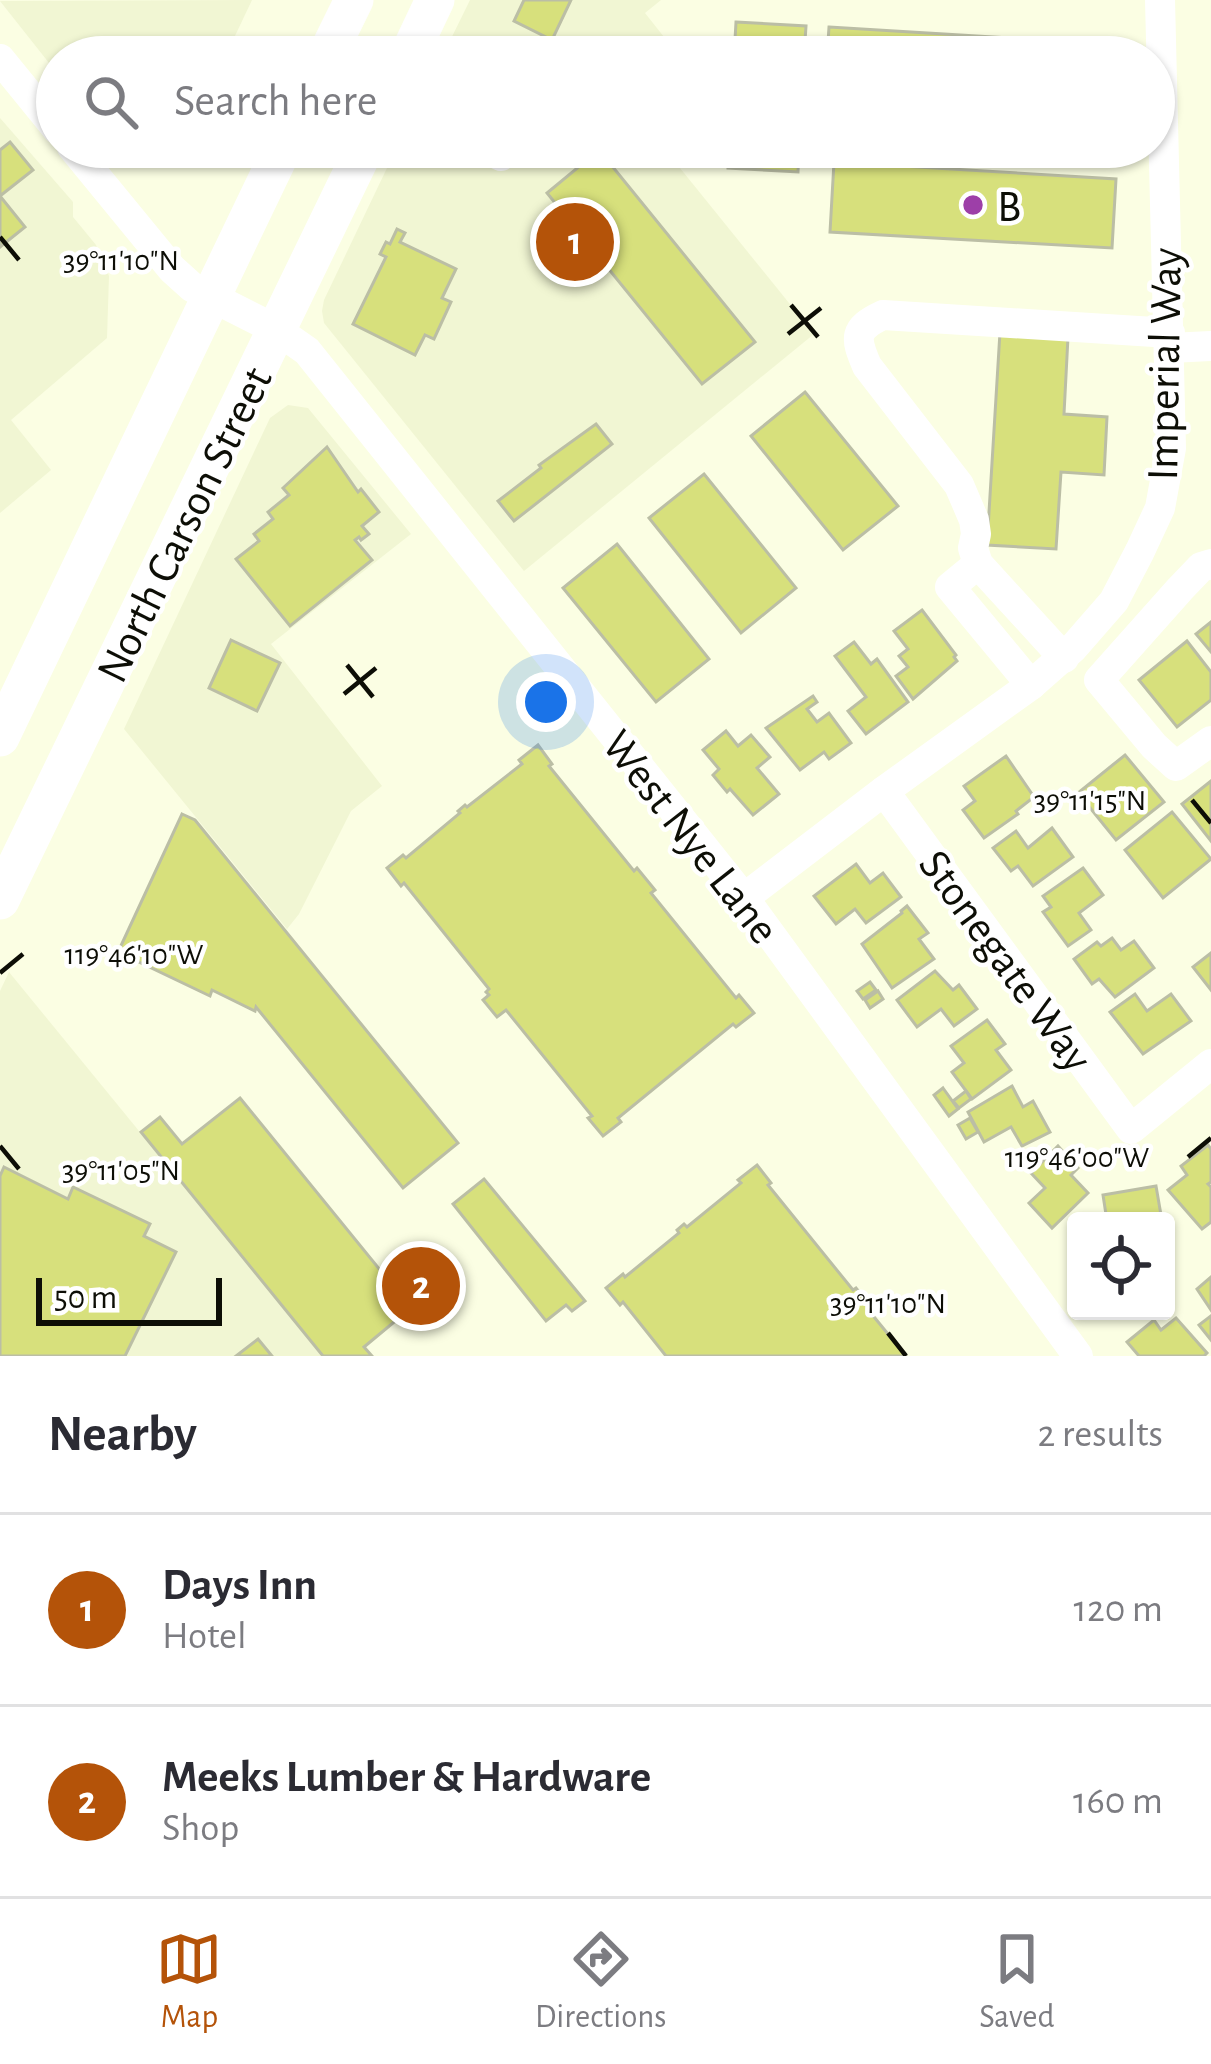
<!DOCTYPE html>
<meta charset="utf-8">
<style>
body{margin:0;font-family:"Alegreya Sans",sans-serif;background:#f2f2f3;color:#2b2b33}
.controls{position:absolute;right:36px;bottom:36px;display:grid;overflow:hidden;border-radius:12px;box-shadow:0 3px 9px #0004}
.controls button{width:108px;height:108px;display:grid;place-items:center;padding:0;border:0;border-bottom:3px solid #e1e1e2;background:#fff;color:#2b2b33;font:60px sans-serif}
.scale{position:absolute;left:36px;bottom:30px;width:186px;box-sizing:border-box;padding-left:12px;border:6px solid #0d0e06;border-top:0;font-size:33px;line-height:42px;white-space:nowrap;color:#0d0e06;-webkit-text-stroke:9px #fff;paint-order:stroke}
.you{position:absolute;left:546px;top:702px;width:42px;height:42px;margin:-30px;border:9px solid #fff;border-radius:50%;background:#1a73e8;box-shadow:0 0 0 18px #1a73e833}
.badge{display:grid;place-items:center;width:78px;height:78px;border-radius:50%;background:#b45309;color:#fff;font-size:39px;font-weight:700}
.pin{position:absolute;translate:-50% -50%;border:6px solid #fff;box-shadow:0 3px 12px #0006}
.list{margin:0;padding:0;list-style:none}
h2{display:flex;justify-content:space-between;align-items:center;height:156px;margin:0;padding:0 48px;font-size:51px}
h2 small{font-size:39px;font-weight:400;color:#7c7c81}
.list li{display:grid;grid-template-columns:78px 1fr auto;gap:36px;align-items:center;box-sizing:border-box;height:192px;padding:0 48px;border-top:3px solid #e1e1e2}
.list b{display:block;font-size:45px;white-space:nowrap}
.list p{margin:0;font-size:39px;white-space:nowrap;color:#7c7c81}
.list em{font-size:39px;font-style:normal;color:#7c7c81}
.icon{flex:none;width:66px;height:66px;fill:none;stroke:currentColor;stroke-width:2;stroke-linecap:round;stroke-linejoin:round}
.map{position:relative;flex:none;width:1211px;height:1356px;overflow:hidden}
.search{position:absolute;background:#fff;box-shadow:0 3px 9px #0004;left:36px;right:36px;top:36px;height:132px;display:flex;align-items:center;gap:30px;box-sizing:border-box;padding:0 42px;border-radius:66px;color:#7c7c81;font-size:45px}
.sheet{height:540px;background:#fff}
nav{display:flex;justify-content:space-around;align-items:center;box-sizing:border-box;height:168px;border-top:3px solid #e1e1e2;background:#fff;font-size:33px;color:#7c7c81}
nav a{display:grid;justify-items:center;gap:6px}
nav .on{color:#b45309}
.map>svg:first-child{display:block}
.built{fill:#f1f6d3}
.building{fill:#d7e07c;stroke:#bbbea5;stroke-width:3}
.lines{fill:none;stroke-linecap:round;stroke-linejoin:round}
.minor{stroke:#fff;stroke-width:30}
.major{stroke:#fff;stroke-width:39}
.ticks{fill:none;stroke:#0d0e06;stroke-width:4.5}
.poi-dot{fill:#9d3fa8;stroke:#fff;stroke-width:4.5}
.labels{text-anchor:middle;stroke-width:9;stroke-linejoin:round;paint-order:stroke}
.poi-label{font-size:45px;fill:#0d0e06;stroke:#fff;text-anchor:start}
.street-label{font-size:45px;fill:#0d0e06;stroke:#fff}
.ticks-label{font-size:30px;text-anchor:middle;fill:#0d0e06;stroke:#fff;stroke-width:9;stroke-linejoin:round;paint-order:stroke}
</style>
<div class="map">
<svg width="1211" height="1356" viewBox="0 0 1211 1356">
<rect width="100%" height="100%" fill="#fbfee3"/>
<!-- built -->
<g class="built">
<path d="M252,0l-27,57h-168v16l-57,-72z"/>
<path d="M470,0h191l-16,13 23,29 -18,15h-208z"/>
<path d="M0,118l73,84v15l23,28 13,31 -2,62 -96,82 40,50 -51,43z"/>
<path d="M397,147h266l151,187 -290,237 -200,-248 -2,-12 2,-11z"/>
<path d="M288,405l20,3 103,126 -140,110 111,142 -31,25 -52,103 -12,15 -163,-200 146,-311z"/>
<path d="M9,972l314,384h-323v-365z"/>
</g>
<!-- building -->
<g class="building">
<path d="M524,0h47l-19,40 -38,-19z"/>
<path d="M736,22l70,4 -2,31h-70z"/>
<path d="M829,27l282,17 -1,13h-283z"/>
<path d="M10,142l23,28 -33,26v-46z"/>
<path d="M729,147h70l-1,25 -70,-4z"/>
<path d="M599,150l156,192 -53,42 -155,-191z"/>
<path d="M834,162l282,17 -4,69 -282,-16z"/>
<path d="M0,196l25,31 -25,20z"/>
<path d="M397,229l8,4 -5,9 56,27 -14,29 9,4 -17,37 -9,-4 -10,20 -62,-31 33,-67 -6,-3 6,-12 4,2z"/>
<path d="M1000,332l68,5 -4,77 43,3 -3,58 -43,-3 -5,77 -69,-4z"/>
<path d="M805,392l93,114 -55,44 -92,-114z"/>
<path d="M596,424l16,20 -98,77 -16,-20 43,-33 -2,-3z"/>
<path d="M327,447l31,45 3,-3 18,23 -17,14 7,8 -8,6 -2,-3 -4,3 17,20 -82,66 -54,-67 23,-18 -5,-7 19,-15 -5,-7 21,-17 -6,-7z"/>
<path d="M704,474l92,114 -55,45 -92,-115z"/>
<path d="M617,544l92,115 -53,43 -93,-114z"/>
<path d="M922,610l34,45 -2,2 3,4 -44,38 -17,-23 12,-9 -9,-11 9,-7 -14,-18z"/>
<path d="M1211,622v30l-15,-18z"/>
<path d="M231,640l49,23 -23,48 -48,-23z"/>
<path d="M1187,641l24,31v28l-34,27 -38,-47z"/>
<path d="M854,642l17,22 6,-5 31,43 -42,32 -18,-23 18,-14 -31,-41z"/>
<path d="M813,696l4,6 -10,7 10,13 12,-9 22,30 -22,16 -5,-7 -24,18 -34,-42z"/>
<path d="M726,731l12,15 13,-11 19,22 -13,11 22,26 -26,21 -23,-26 -3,3 -14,-17 6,-6 -16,-19z"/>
<path d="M538,745l14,19 -3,2 85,105 3,-3 18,22 -4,3 85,105 3,-3 15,18 -18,14 -3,-3 -115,94 3,4 -18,14 -15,-18 4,-2 -86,-106 -9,7 -14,-17 6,-5 -3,-3 3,-3 -85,-106 -3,3 -14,-18 16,-13 3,3 54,-45 -2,-2 7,-6 2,2 55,-43 -3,-4z"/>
<path d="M1125,755l39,47 -48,38 -38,-47z"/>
<path d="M1006,756l28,41 -18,14 2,3 -34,24 -21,-28 12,-9 -11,-15z"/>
<path d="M1211,781v60l-29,-37z"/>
<path d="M1172,812l39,47 -48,39 -38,-48z"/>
<path d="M182,814l13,6 263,323 -55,45 -147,-181 -1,4 -43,-21 -2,6 -92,-44z"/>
<path d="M1052,828l21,29 -40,29 -15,-20 -7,5 -18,-23 23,-17 12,17z"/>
<path d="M856,864l14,19 13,-10 18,24 -35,26 -11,-14 -19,15 -22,-28z"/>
<path d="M1083,868l20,27 -24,18 12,17 -23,16 -25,-34 8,-5 -8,-11z"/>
<path d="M907,906l21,27 -9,6 15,20 -42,29 -30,-44 40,-31 -1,-2z"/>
<path d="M1112,938l9,12 13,-9 20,27 -39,29 -16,-18 -7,5 -18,-25 23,-17 4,4z"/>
<path d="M1211,953v37l-18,-23z"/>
<path d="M935,971l18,19 6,-5 18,24 -23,17 -13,-17 -24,18 -20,-27z"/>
<path d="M870,982l6,8 -13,9 -6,-8z"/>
<path d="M878,991l5,8 -13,9 -5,-8z"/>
<path d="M1135,994l12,17 24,-17 20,27 -48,33 -33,-42z"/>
<path d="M987,1020l18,24 -9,6 15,20 -39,29 -20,-27 12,-9 -13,-17z"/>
<path d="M1012,1086l11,21 10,-6 17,31 -28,14 -11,-19 -27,15 -16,-30z"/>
<path d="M943,1088l15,21 -9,7 -15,-21z"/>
<path d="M966,1091l5,8 -12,9 -6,-7z"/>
<path d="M240,1098l171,210 -47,39 8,9h-49l-182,-224 19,-15 22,27z"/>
<path d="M970,1118l8,14 -12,7 -8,-14z"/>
<path d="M1208,1145l3,4v33l-3,2 3,3v35l-9,7 -34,-39 19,-15 -6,-9z"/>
<path d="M1058,1146l20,22 -7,7 17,18 -36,35 -23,-25 16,-15 -14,-15z"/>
<path d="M757,1165l14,18 -3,2 85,105 3,-2 17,21 -3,3 36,44h-240l-43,-54 -3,3 -14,-17 17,-14 2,3 54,-44 -2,-3 7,-6 3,3 54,-44 -3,-3z"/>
<path d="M4,1167l64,32 5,-12 77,37 -6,12 32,16 -51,104h-125v-180z"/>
<path d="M484,1179l101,122 -13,10 -6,-6 -20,16 -93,-117z"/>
<path d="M1156,1186l5,29 -3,1 1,5h-52l-4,-26z"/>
<path d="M1211,1277v33l-14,-21z"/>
<path d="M1211,1316v24l-12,-15z"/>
<path d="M1176,1318l31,35 -3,3h-65l-12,-14 27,-22 7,10z"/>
<path d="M258,1339l14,17h-36z"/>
</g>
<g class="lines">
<!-- minor -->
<g class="minor">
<path d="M0,59l57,70"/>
<path d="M72,147l100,122 20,18 85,43 30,21 437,547 334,458"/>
<path d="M483,147l18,9"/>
<path d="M1170,348l41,-2"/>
<path d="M978,564l-28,23 81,98"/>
<path d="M1211,564l-10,3 -21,22 -81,91 55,66 22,20 35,-25"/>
<path d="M1064,658l-86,-94 -5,-16 3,-14 -2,-14 -15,-35 -92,-119c-12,-28 -14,-37 16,-51l287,18"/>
<path d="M884,791l247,338 80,-65"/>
<path d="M744,898l140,-107 147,-106 42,-37 41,-47 26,-50 20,-43 11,-60 -11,-448"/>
</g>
<!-- major -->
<g class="major">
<path d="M326,57l28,-57"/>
<path d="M408,57l27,-57"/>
<path d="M0,737l283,-590"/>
<path d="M0,900l365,-753"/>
</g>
</g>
<!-- ticks -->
<path class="ticks" d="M0,237l19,23M791,305l27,32M788,334l33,-26M347,665l26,32M344,694l32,-26M1192,800l19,23M0,973l23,-19M0,1146l19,23M1188,1157l23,-19M888,1333l18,23"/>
<!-- markers -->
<circle class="poi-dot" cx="973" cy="205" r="12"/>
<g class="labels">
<!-- poi labels -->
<g class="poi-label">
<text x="997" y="221">B</text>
</g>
<!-- street labels -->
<g class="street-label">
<text transform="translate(1163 364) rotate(-89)" y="16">Imperial Way</text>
<text transform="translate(183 524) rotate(-64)" y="16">North Carson Street</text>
<text transform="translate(692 836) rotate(52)" y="16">West Nye Lane</text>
<text transform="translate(1007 960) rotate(54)" y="16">Stonegate Way</text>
</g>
</g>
<g class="ticks-label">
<text x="121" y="270">39°11'10"N</text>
<text x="1090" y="810">39°11'15"N</text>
<text x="134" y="964">119°46'10"W</text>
<text x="1077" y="1167">119°46'00"W</text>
<text x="121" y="1180">39°11'05"N</text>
<text x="888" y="1313">39°11'10"N</text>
</g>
</svg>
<div class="controls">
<button><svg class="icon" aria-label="locate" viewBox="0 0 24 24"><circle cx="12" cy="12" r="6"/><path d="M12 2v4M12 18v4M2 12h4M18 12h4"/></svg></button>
</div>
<div class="scale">50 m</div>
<div class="you"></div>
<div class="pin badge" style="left:575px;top:242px">1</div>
<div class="pin badge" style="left:421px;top:1286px">2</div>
<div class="search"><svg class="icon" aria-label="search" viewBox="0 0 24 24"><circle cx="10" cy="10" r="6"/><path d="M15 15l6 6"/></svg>Search here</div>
</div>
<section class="sheet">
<h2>Nearby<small>2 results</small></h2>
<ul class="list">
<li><span class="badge">1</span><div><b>Days Inn</b><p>Hotel</p></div><em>120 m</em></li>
<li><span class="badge">2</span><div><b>Meeks Lumber &amp; Hardware</b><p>Shop</p></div><em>160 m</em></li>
</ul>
</section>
<nav>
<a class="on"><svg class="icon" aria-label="map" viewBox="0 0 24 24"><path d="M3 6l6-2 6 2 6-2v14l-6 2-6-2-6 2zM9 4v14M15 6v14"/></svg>Map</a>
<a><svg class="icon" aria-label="directions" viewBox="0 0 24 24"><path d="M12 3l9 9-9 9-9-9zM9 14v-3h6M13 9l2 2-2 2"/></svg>Directions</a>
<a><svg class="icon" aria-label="saved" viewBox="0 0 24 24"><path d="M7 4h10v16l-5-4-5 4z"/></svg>Saved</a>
</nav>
